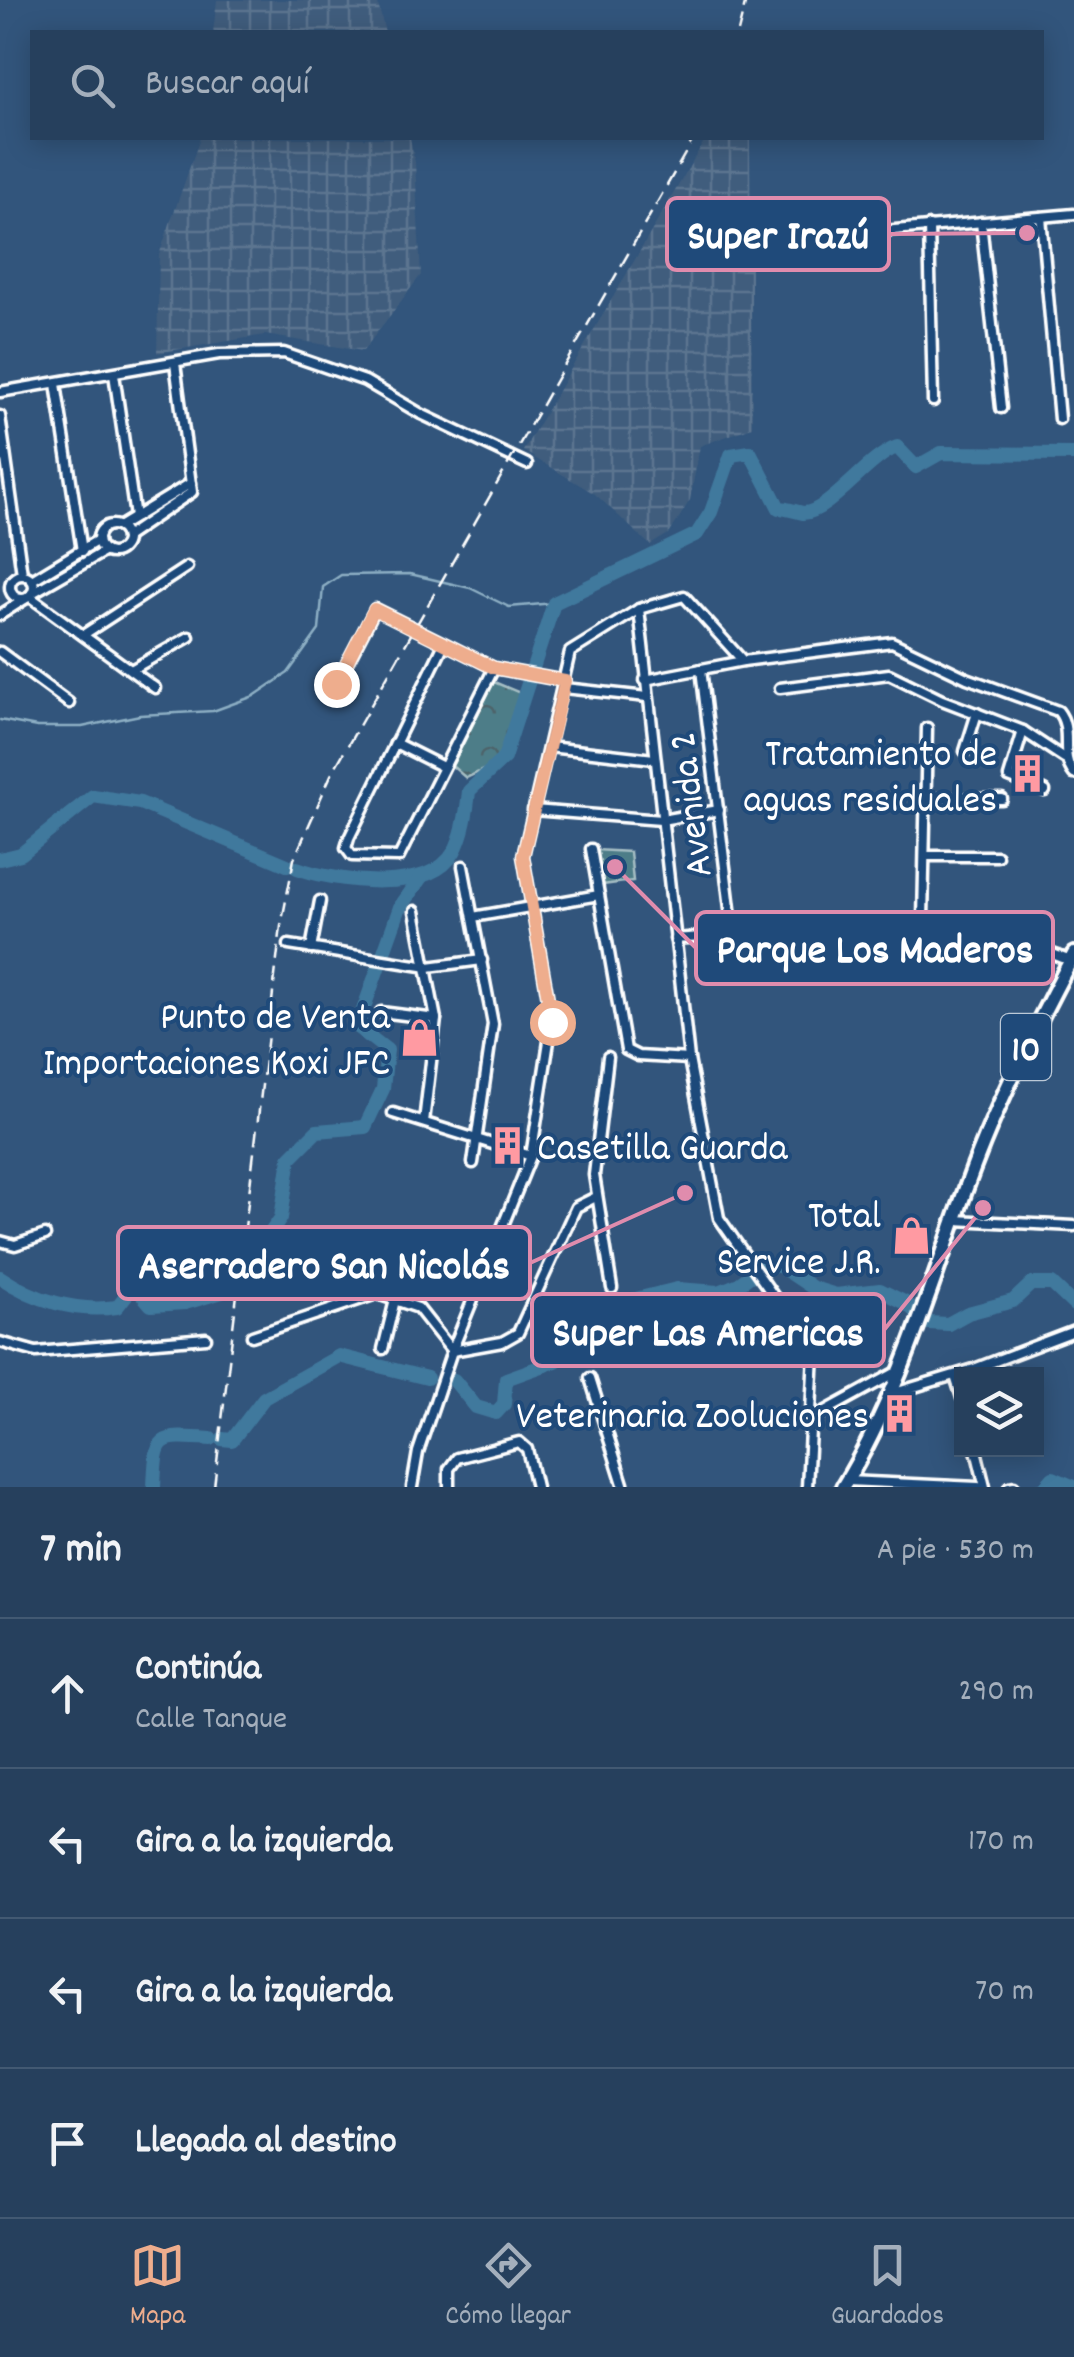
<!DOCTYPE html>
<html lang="es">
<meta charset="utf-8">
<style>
body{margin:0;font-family:Dekko,sans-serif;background:#324b66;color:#f1f3f6}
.controls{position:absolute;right:30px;bottom:30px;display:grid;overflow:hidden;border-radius:0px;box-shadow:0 5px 25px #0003}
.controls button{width:90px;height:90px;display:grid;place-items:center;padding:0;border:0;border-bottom:2px solid #425972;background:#26405d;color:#f1f3f6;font:50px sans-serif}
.stop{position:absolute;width:30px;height:30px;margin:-22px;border:8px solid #eead8d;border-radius:50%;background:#fff}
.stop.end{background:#eead8d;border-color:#fff;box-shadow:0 2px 10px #0008}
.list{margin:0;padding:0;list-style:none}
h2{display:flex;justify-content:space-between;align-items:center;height:130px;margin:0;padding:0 40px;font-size:42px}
h2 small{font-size:32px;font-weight:400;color:#a4afbc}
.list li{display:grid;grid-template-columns:65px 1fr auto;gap:30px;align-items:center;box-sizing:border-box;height:150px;padding:0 40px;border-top:2px solid #425972}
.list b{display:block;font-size:38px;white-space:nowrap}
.list p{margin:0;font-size:32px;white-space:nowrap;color:#a4afbc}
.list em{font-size:32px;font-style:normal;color:#a4afbc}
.icon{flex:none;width:55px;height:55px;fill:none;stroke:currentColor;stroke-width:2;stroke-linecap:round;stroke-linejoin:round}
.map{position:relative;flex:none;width:1074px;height:1487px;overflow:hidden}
.search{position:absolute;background:#26405d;box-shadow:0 5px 25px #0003;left:30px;right:30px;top:30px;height:110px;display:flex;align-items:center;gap:25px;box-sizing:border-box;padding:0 35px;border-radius:0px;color:#a4afbc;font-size:38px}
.sheet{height:730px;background:#26405d}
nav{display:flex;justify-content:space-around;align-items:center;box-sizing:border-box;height:140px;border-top:2px solid #425972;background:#26405d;font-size:28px;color:#a4afbc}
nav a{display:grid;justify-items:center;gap:5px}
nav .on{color:#eead8d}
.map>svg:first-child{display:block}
.industrial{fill:url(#industrial-grid)}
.park{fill:url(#park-crowns);stroke:#a6bec4;stroke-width:2.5}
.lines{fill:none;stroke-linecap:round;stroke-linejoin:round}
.stream{stroke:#8dafc4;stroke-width:2.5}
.river{stroke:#41799d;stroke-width:14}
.street-casing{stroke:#fff;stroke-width:15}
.primary-casing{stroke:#fff;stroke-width:20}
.street{stroke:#1f4a7a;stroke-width:8}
.primary{stroke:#1f4a7a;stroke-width:12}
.rail{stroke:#fff;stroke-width:2.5;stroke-dasharray:15 8;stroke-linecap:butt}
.route{stroke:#eead8d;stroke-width:12}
.labels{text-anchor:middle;stroke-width:8;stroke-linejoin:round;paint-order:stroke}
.shield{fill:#1f4a7a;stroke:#bcc9d7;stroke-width:2.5}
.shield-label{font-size:38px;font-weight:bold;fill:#fff}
.poi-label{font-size:40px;fill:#fff;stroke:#1f4a7a;text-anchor:end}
.street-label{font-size:40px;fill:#fff;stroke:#1f4a7a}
.leader{fill:none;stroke:#e08cad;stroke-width:4}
.callout-dot{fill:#e08cad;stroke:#1f4a7a;stroke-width:4}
.callout{fill:#1f4a7a;stroke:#e08cad;stroke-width:4}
.callout-label{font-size:42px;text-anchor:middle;font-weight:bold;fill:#fff}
</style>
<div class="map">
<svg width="1074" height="1487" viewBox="0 0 1074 1487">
<defs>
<pattern id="industrial-grid" width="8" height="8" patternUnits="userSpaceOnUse" patternTransform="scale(2.5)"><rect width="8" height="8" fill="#3f5d7d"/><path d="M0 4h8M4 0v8" fill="none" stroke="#5c7590"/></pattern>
<pattern id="park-crowns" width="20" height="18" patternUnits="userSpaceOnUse" patternTransform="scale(2.5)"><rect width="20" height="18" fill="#4e7d88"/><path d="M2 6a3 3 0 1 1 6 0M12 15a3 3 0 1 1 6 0" fill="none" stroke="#4d646a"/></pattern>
</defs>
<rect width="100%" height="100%" fill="#32557c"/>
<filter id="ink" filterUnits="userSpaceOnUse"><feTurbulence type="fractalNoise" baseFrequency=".01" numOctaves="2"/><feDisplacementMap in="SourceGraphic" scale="20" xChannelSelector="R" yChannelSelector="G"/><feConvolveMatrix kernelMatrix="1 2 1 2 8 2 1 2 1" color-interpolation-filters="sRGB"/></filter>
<g filter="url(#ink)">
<!-- industrial -->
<g class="industrial">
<path d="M217,0h160l8,32h-172z"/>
<path d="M200,138h210l5,24 6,113 -58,76 -98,-16 -108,18 2,-98z"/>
<path d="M706,138h44l2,289 -52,19 -10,54 -20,33 -20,12 -55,-51 -72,-43z"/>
</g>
<!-- park -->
<g class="park">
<path d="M494,682l31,13 -16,63 -43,20 -14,-12z"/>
<path d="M595,850l35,2 3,29 -31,4z"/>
</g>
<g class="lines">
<!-- stream -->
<path class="stream" d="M0,720l37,7h45l58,-12 73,-4 41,-15 34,-23 31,-43 4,-43 18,-12 69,-1 60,14 39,19 45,-4"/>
<!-- river -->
<g class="river">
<path d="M0,859l21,-5 72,-58 47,7 147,62"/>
<path d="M297,868c38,14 133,27 157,-16 10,-18 13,-41 15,-61l35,-33 50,-155 143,-69 14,-22 20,-57 19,-3 29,56c8,0 17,4 24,5 26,0 65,-56 94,-66l19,20 25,-14 133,1"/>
<path d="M0,1277c34,23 76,36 117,30l17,-22 17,20 34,-2 37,-11"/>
<path d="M241,1286l27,-13 -9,-24 22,-31 9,-60 27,-27 48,-4 18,-38 4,-39 -30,-23 43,-120 22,-31"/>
<path d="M454,1380l22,27 20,6 8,-9 2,-25 50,-18 29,-45 22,-10 70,-17 42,3 20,-8 26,-19 15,1 33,22 23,7 44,-5 26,13 22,20 20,1 20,-11 45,-12 18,-17h21l22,21"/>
<path d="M222,1439l10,1 32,-42 75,-42 88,22"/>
<path d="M154,1487c2,-52 3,-52 57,-48"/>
<path d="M1045,1487l8,-9 21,9"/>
</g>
<defs>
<g id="street">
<path d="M1041,217l18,202"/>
<path d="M981,222l20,186"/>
<path d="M929,226l4,175"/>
<path d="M748,243l326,-29"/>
<path d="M114,374l21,143"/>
<path d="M56,384l26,167"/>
<path d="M0,392l219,-38 65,-1 81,28 56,33 106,50"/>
<path d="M0,416l22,158"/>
<circle cx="112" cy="539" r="14"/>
<path d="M119,527l72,-44"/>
<path d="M126,537l66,-45 -17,-129"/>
<circle cx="22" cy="587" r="12"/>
<path d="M32,580l66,-40"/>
<path d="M32,593l73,-42"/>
<path d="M29,596l126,92"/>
<path d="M639,609l50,450 30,159 95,136 -7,133"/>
<path d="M0,615l25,-16"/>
<path d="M83,635l104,-68"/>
<path d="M444,644l-95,194 -3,10 6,8 47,1 95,-189"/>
<path d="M0,652l69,51"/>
<path d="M701,669l32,264"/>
<path d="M131,670l58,-33"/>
<path d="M645,680l98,-19"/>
<path d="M336,684l39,-75 119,59 71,13"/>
<path d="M564,688l83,9"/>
<path d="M780,688l109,-14 53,26 81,31 41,27"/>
<path d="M1023,731l-14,46 36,14"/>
<path d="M395,743l48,24"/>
<path d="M549,747l105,12"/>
<path d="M965,751l12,-38"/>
<path d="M927,799h75"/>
<path d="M533,810l128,10 58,-10"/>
<path d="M591,849l35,201 12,6 51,3"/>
<path d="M926,856h71"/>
<path d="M463,866l30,158 -20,139"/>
<path d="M415,911l21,108 -12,103"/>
<path d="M473,917l126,-22"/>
<path d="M923,920l4,-192"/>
<path d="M675,939l248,-19c55,4 100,23 151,42"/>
<path d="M289,945l139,22 54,-7"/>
<path d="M311,949l9,-48"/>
<path d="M381,1012l55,7"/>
<path d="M608,1057l-14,118 18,113"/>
<path d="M393,1113l138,43"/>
<path d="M955,1220l119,6"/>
<path d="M0,1241l15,4 30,-10"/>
<path d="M252,1336l125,-42 41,14 34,43 50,-9 16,-9 58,-126 20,-10"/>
<path d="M0,1342l36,10 170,-14"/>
<path d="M383,1349l12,-49"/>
<path d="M955,1376l7,22"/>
<path d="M590,1378l34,109"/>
<path d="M891,1394l83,-25 100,-38"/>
<path d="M813,1418l84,-46"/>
<path d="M976,1450l9,37"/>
<path d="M847,1481l131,6"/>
<path d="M412,1487l6,-35 34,-101 79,-195 21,-134 -29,-166 47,-204 69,-43 45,-13 59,65 149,-19 75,36 91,33c16,20 0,43 16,63"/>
<path d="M449,1487v-18l8,-11 62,-16 8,7 9,38"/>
<path d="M1009,1487l5,-1"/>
</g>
<path id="primary" d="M843,1487c60,-98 90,-211 130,-318 28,-74 64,-146 101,-215"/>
</defs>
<!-- street casing -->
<use href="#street" class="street-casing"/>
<!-- primary casing -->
<use href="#primary" class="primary-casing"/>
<!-- street -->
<use href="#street" class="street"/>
<!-- primary -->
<use href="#primary" class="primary"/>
<!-- rail -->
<g class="rail">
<path d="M738,32l8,-32"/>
<path d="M214,1487l67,-561 13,-67 37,-84 363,-637"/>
</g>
</g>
</g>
<g class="lines" filter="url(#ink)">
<!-- route -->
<path class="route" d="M336,684l38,-75 120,59 71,13 -42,175 29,166"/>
</g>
<!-- icons -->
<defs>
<symbol id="building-bare" viewBox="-9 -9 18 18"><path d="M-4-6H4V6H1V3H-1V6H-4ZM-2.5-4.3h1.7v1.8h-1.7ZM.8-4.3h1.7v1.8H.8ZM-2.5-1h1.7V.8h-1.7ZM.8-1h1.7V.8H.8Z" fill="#ff9aa2" stroke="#1f4a7a" stroke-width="2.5" paint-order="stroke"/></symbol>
<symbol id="shop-bare" viewBox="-9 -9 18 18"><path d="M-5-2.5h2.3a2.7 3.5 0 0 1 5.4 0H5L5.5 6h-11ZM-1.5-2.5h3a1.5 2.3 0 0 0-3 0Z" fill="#ff9aa2" stroke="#1f4a7a" stroke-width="2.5" paint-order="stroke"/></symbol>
</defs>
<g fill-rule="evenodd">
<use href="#building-bare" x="1000" y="746" width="55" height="55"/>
<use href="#shop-bare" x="392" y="1010" width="55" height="55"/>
<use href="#building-bare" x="480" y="1118" width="55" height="55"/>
<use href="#shop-bare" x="884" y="1208" width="55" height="55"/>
<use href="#building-bare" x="872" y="1386" width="55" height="55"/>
</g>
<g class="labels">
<!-- shield labels -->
<rect class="shield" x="1001" y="1014" width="50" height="66" rx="8"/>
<g class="shield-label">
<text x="1026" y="1060">10</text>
</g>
<!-- poi labels -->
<g class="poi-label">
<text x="997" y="765">Tratamiento de<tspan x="997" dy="46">aguas residuales</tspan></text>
<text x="390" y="1028">Punto de Venta<tspan x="390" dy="46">Importaciones Koxi JFC</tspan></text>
<text x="537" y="1159" text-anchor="start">Casetilla Guarda</text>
<text x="881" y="1227">Total<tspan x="881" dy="46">Service J.R.</tspan></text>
<text x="869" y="1427">Veterinaria Zooluciones</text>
</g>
<!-- street labels -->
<g class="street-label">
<text transform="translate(688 805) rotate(-97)" y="14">Avenida 2</text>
</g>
</g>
<!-- callouts -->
<path class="leader" d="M1027 233L889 234M615 867L696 948M685 1193L530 1263M983 1208L884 1330"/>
<g class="callout-dot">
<circle cx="1027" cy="233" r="10"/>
<circle cx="615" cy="867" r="10"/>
<circle cx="685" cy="1193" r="10"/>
<circle cx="983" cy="1208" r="10"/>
</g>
<g class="callout">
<rect x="667" y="198" width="222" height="72" rx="10"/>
<rect x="696" y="912" width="357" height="72" rx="10"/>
<rect x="118" y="1227" width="412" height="72" rx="10"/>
<rect x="532" y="1294" width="352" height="72" rx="10"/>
</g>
<g class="callout-label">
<text x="778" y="248">Super Irazú</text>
<text x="875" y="962">Parque Los Maderos</text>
<text x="324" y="1278">Aserradero San Nicolás</text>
<text x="708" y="1345">Super Las Americas</text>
</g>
</svg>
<div class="controls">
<button><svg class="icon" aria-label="layers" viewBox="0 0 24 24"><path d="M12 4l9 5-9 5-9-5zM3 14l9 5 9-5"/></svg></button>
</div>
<div class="stop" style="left:552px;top:1022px"></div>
<div class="stop end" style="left:336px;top:684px"></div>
<div class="search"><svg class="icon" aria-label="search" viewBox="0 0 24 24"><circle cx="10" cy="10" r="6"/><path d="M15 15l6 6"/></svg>Buscar aquí</div>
</div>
<section class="sheet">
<h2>7 min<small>A pie · 530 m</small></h2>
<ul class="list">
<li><svg class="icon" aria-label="ahead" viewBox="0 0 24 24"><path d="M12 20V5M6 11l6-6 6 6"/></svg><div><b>Continúa</b><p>Calle Tanque</p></div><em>290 m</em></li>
<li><svg class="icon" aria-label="left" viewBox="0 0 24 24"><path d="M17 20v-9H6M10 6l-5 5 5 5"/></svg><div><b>Gira a la izquierda</b></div><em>170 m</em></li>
<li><svg class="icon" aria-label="left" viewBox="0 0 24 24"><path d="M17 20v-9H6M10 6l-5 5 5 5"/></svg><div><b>Gira a la izquierda</b></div><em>70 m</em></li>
<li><svg class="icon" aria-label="arrive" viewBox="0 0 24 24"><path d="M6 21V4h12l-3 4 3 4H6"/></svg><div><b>Llegada al destino</b></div></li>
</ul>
</section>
<nav>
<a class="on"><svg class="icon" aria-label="map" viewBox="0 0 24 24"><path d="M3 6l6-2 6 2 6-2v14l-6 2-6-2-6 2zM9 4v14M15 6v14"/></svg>Mapa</a>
<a><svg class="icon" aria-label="directions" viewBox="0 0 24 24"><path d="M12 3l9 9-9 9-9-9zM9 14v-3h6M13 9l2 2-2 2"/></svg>Cómo llegar</a>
<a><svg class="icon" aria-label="saved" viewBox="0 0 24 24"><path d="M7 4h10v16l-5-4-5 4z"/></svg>Guardados</a>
</nav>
